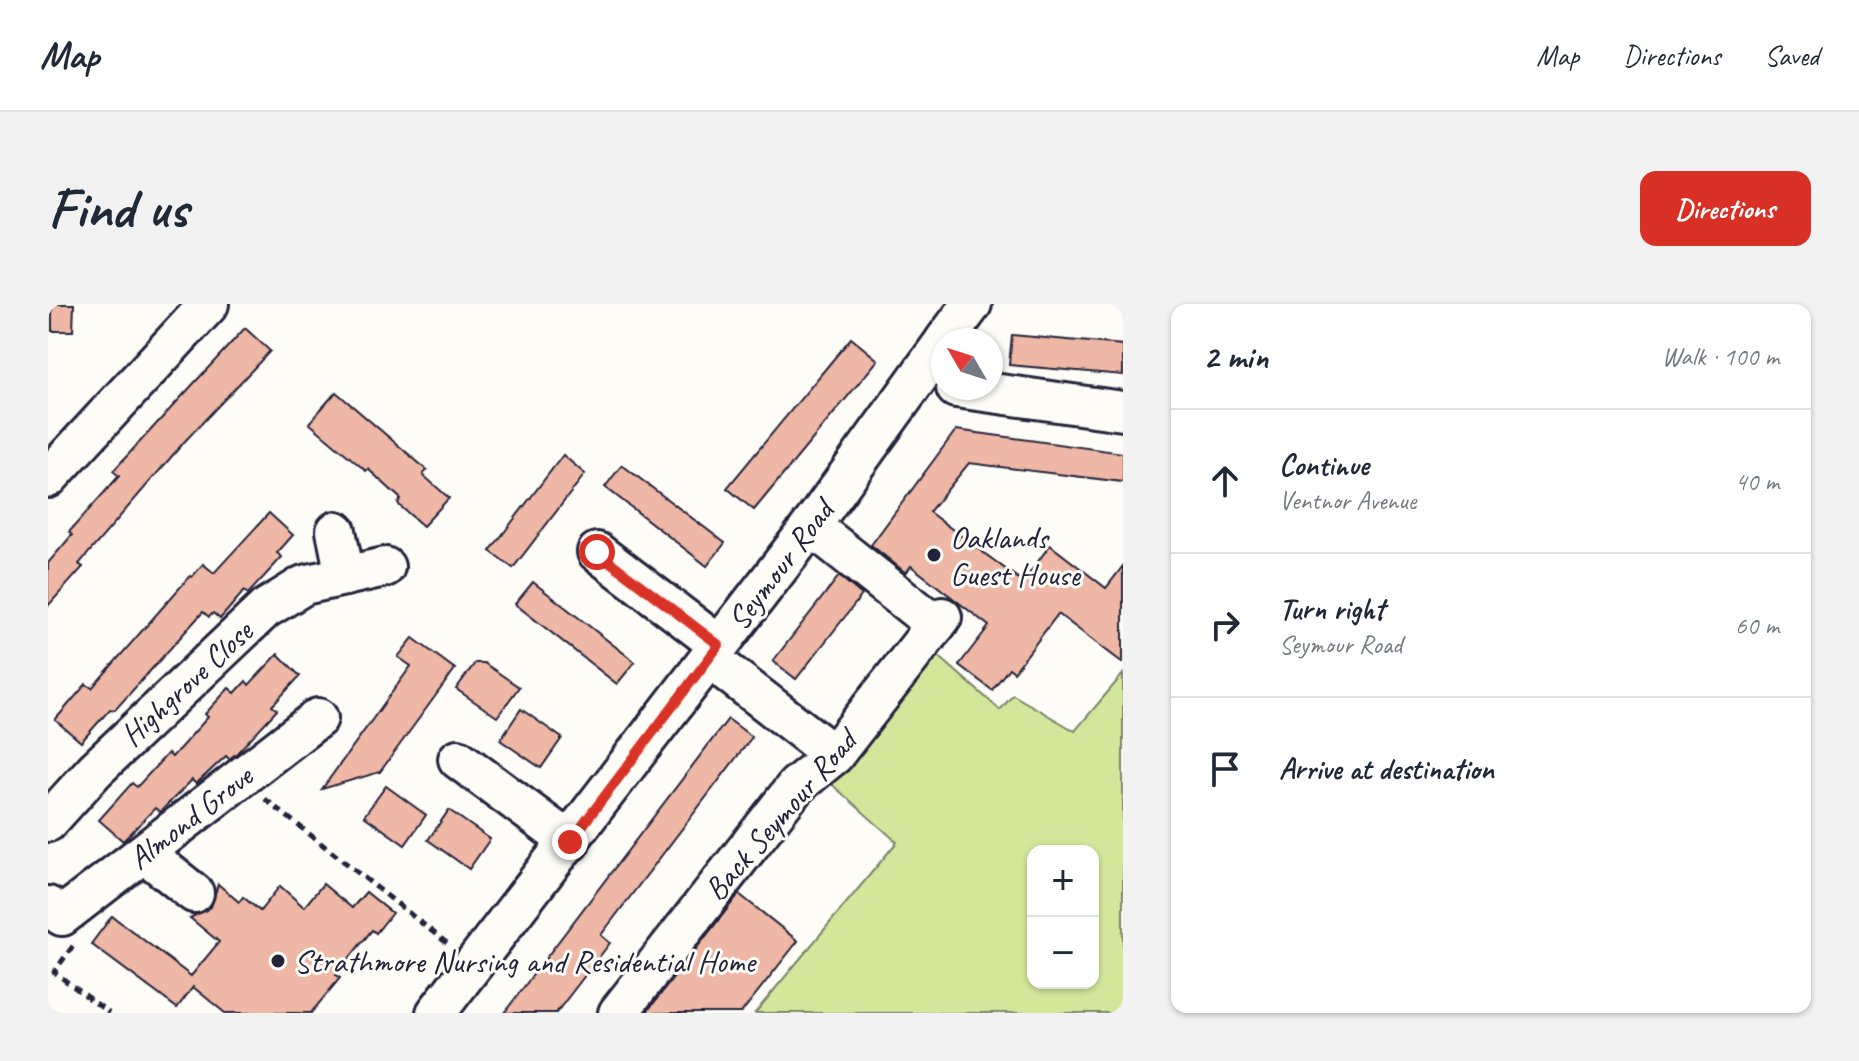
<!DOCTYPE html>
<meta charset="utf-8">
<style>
body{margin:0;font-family:Caveat,sans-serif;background:#f2f2f3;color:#1f2937}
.controls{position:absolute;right:24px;bottom:24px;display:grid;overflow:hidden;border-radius:16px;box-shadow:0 2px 6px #0004}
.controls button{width:72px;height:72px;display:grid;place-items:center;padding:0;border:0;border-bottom:2px solid #e0e1e3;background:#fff;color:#1f2937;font:40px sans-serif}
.compass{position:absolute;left:883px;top:24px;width:72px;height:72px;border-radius:50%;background:#fff;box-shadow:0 2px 6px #0004;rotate:309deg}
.stop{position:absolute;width:24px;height:24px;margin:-18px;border:6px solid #d93025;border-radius:50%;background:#fff}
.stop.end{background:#d93025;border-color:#fff;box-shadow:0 2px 8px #0008}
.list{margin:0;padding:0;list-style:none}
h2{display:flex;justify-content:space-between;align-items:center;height:104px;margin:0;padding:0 32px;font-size:34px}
h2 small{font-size:26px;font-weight:400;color:#747a83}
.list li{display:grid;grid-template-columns:52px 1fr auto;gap:24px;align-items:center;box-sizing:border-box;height:144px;padding:0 32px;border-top:2px solid #e0e1e3}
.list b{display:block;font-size:30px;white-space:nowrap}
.list p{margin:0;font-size:26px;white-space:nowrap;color:#747a83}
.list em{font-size:26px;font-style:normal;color:#747a83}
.icon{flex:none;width:44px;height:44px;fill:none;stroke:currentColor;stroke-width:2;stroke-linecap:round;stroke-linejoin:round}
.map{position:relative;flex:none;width:1075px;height:709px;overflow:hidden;border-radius:16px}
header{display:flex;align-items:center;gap:48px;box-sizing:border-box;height:112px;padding:0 40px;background:#fff;border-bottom:2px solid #e0e1e3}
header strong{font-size:38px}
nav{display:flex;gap:44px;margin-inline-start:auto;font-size:28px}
.intro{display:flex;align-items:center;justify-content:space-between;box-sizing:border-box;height:192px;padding:0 48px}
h1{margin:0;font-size:56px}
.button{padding:20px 36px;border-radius:16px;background:#d93025;color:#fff;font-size:28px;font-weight:700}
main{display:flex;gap:48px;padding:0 48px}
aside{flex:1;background:#fff;border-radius:16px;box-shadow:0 2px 6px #0004}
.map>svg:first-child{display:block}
.green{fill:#d3e79b;stroke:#7a846b;stroke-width:2;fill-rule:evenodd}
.building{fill:#efb7a5;stroke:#22223b;stroke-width:2}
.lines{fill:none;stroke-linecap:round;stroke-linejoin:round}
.minor-casing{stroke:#22223b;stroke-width:44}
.path{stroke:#22223b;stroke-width:5;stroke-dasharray:8 6;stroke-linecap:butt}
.minor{stroke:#fdfcf7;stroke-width:38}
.route{stroke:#d93025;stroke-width:10}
.poi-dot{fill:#22223b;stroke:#fdfcf7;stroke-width:3}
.labels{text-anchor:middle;stroke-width:6;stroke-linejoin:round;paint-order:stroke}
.poi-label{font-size:32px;fill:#22223b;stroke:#fdfcf7;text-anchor:start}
.street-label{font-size:32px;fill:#22223b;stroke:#fdfcf7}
</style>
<header>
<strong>Map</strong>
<nav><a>Map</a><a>Directions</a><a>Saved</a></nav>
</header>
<div class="intro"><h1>Find us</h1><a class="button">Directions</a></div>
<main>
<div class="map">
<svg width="1075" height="709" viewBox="0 0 1075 709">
<rect width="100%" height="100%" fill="#fdfcf7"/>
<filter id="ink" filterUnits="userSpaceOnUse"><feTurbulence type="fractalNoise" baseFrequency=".0125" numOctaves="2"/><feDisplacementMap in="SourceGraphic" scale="16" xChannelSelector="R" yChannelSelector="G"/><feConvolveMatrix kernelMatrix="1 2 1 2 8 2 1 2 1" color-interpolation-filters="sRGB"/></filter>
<g filter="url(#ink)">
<!-- green -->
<path class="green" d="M885,347l67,59 13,-15 62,36 48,-57v339h-368l142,-171 -68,-60zM985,547h60v132h-60z"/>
<!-- building -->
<g class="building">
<path d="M4,0h22l-1,27h-21z"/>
<path d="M197,24l25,23 -85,90 -106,123 4,3 -35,39v-43l24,-28 -3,-3 50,-56 -6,-5z"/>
<path d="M964,31l111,10v30l-114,-10z"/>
<path d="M803,34l27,22 -124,150 -27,-22z"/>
<path d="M288,88l91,78 -4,5 26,23 -26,28 -23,-20 -2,-3 3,-4 -33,-30 -2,2 -57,-48z"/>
<path d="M908,126l167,23v29l-154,-19 -40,49 94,70 27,-37 56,43 17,-22v97l-65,-49 -44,58 -5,-4 -17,22 -33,-25 30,-39 -78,-60 -5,7 -35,-28z"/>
<path d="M515,151l22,19 -72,94 -23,-17z"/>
<path d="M574,161l103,78 -18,23 -102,-79z"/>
<path d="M221,209l24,22 -16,18 5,4 -34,37 -4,-3 -24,28 -7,-6 -4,4 -6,-5 -88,98 -5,-1 -29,33 -26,-22 31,-36 6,4 98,-112 2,1 11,-13 11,9z"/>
<path d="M791,272l23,19 -66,84 -23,-18z"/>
<path d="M485,278l102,80 -18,22 -102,-80z"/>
<path d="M365,334l42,31 -75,103 -58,17 89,-123 -13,-9z"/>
<path d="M230,350l22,22 -28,30 5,4 -40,43 -8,6 -3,-3 -30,28 -4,-4 -32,32 -5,-4 -32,33 -24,-21 33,-37 5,4 31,-34 4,4 36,-40 -3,-3 24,-26 6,5 11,-12 3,4z"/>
<path d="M427,359h9l35,24 -22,30 -41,-28z"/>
<path d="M473,405l41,29 -21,30 -41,-28z"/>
<path d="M680,415l24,18 -151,198 9,8 -54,70h-52z"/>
<path d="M338,482l40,29 -21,30 -41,-29z"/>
<path d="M401,506l41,29 -21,30 -41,-29z"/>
<path d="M170,580l21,18 4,-5 17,14 20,-25 24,21 19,-23 29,24 14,-16 26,21 -16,20 -4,-3 -17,21 -19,24 4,3 -29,35h-86l-32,-26 -16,21 -86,-64 21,-28 79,60 28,-34 -29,-24 21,-11z"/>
<path d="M691,590l59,47 -57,72h-95z"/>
</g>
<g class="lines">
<defs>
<g id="minor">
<path d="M897,36l27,-36"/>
<path d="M908,84l167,23"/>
<path d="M0,174l161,-174"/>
<path d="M763,222l125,99"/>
<path d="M288,227l9,45"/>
<path d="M549,248l122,93"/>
<path d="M661,354l125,97"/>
<path d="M410,455l112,83"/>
<path d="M0,518l47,-52 170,-161 39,-24 81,-18"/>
<path d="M96,549l50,40"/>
<path d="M0,602l14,10 256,-198"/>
<path d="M388,709l375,-487 132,-183"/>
<path d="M570,709l178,-227 38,-31 108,-138"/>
</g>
</defs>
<!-- minor casing -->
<use href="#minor" class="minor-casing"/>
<!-- path -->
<g class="path">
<path d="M217,495l183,145"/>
<path d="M25,642l-19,26 55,41"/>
</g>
<!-- minor -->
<use href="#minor" class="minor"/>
</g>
</g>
<g class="lines" filter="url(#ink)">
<!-- route -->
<path class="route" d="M522,538l149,-197 -122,-93"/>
</g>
<!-- markers -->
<g class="poi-dot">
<circle cx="886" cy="251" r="8"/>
<circle cx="230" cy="657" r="8"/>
</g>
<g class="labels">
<!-- poi labels -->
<g class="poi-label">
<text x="902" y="244">Oaklands<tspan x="902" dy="37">Guest House</tspan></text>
<text x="246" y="668">Strathmore Nursing and Residential Home</text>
</g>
<!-- street labels -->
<g class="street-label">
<text transform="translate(732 261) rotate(-53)" y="11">Seymour Road</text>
<text transform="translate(138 379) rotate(-43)" y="11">Highgrove Close</text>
<text transform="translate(732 511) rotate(-49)" y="11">Back Seymour Road</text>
<text transform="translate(142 513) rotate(-38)" y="11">Almond Grove</text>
</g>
</g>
</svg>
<div class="controls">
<button>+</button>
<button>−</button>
</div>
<svg class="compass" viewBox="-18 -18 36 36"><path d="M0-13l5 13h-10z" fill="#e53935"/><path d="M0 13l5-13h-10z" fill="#747a83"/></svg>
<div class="stop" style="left:549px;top:248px"></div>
<div class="stop end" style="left:522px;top:538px"></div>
</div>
<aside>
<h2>2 min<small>Walk · 100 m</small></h2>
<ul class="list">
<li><svg class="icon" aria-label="ahead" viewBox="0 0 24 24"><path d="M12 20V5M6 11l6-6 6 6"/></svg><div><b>Continue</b><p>Ventnor Avenue</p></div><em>40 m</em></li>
<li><svg class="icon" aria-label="right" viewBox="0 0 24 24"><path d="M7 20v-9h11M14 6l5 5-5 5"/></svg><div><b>Turn right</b><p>Seymour Road</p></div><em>60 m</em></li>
<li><svg class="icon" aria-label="arrive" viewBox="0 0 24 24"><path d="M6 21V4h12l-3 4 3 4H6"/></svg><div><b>Arrive at destination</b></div></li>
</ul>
</aside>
</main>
